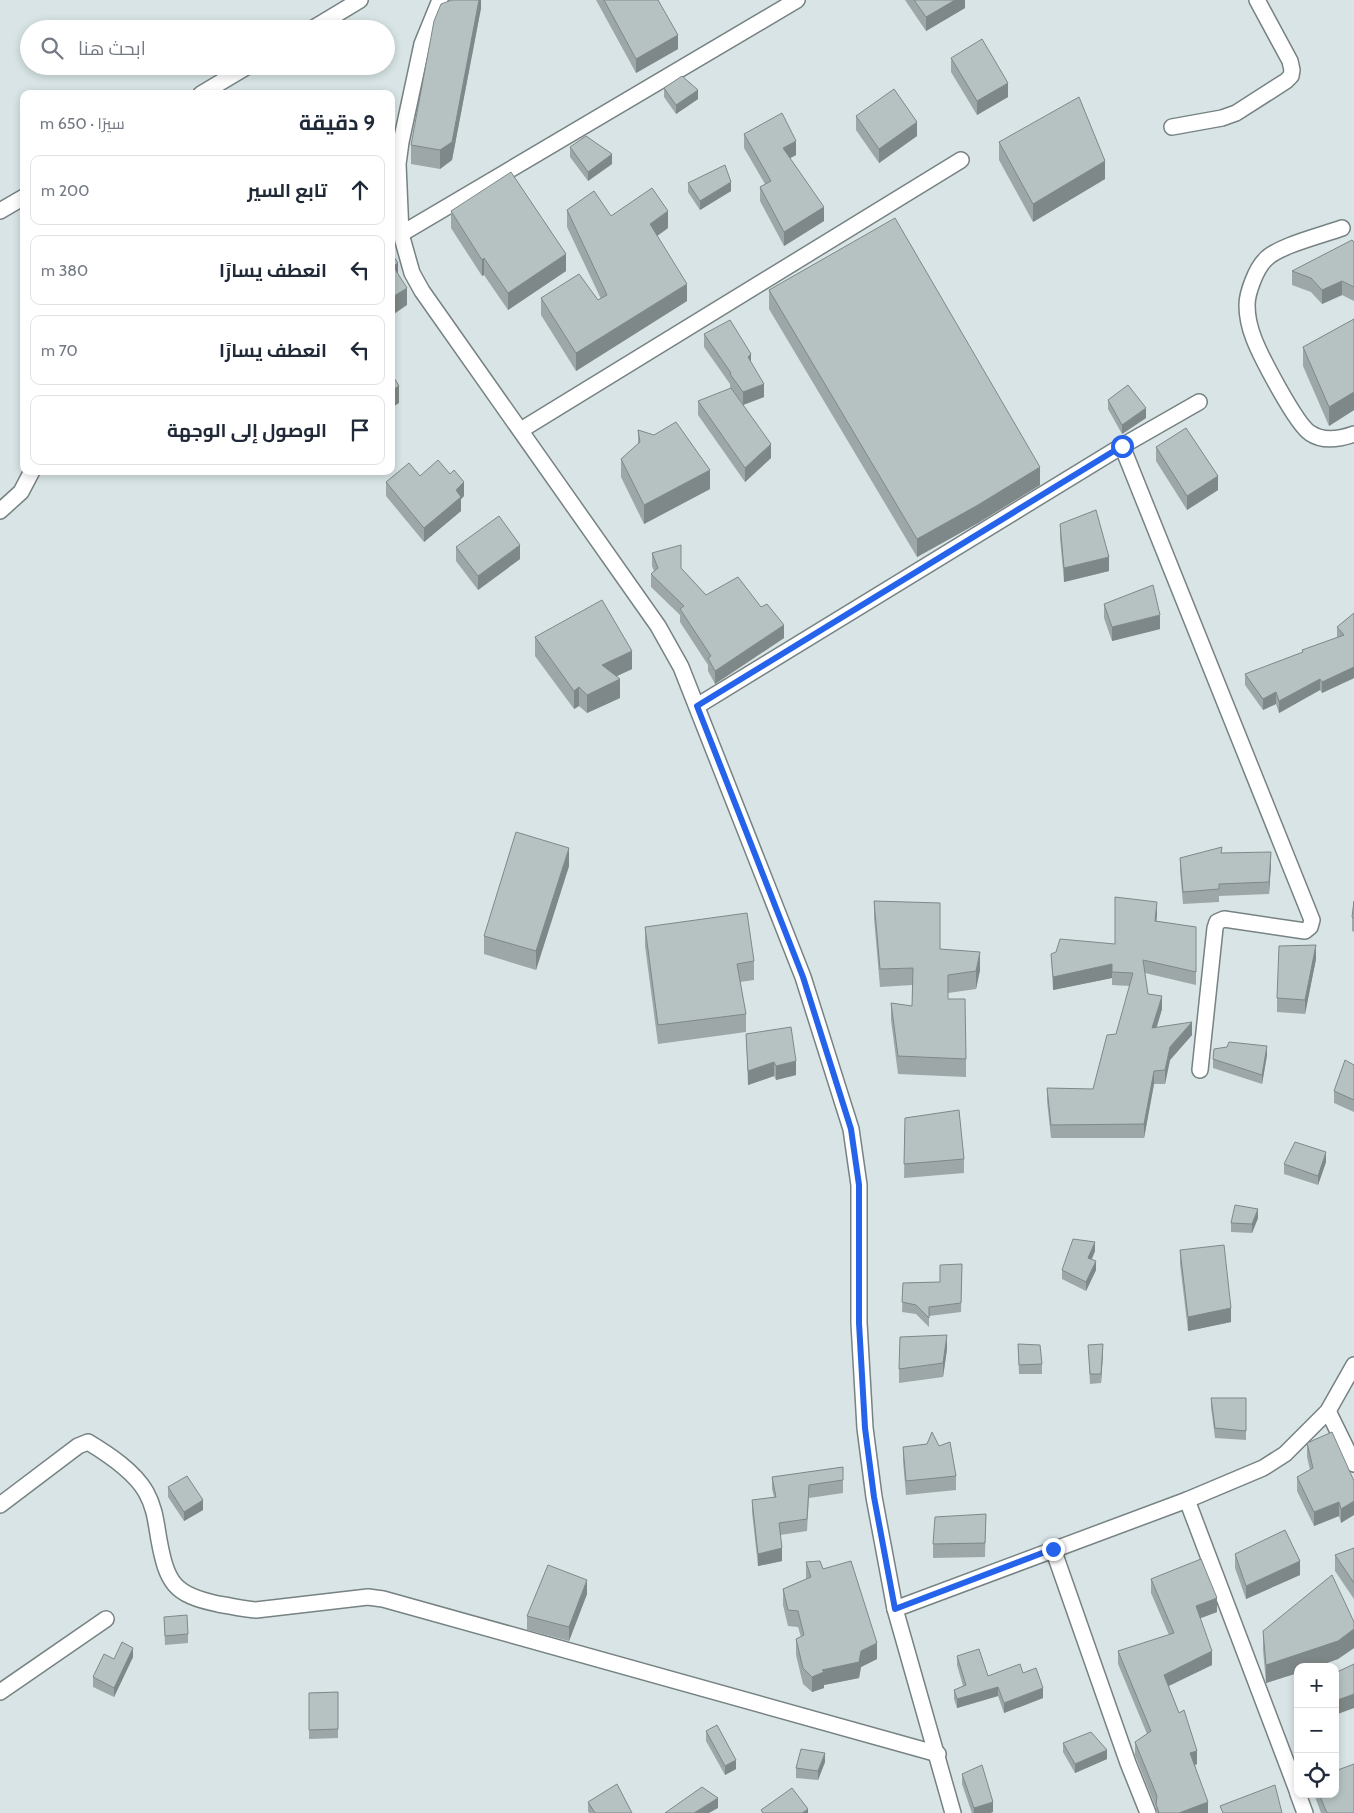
<!DOCTYPE html>
<html lang="ar">
<meta charset="utf-8">
<style>
body{margin:0;font-family:Cabin,Cairo,sans-serif;background:#f2f2f3;color:#1f2937;direction:rtl}
.controls{position:absolute;right:15px;bottom:15px;display:grid;overflow:hidden;border-radius:10px;box-shadow:0 2px 8px #0003}
.controls button{width:45px;height:45px;display:grid;place-items:center;padding:0;border:0;border-bottom:1px solid #e0e1e3;background:#fff;color:#1f2937;font:25px sans-serif}
.stop{position:absolute;width:15px;height:15px;margin:-11px;border:4px solid #2563eb;border-radius:50%;background:#fff}
.stop.end{background:#2563eb;border-color:#fff;box-shadow:0 1px 5px #0008}
.list{margin:0;padding:0;list-style:none}
h2{display:flex;justify-content:space-between;align-items:center;height:65px;margin:0;padding:0 20px;font-size:21px}
h2 small{font-size:16px;font-weight:400;color:#747a83}
.list li{display:grid;grid-template-columns:32px 1fr auto;gap:15px;align-items:center;box-sizing:border-box;height:70px;margin:0 10px 10px;padding:0 10px;border:1px solid #e0e1e3;border-radius:10px}
.list b{display:block;font-size:19px;white-space:nowrap}
.list em{font-size:16px;font-style:normal;color:#747a83}
.icon{flex:none;width:28px;height:28px;fill:none;stroke:currentColor;stroke-width:2;stroke-linecap:round;stroke-linejoin:round}
.map{position:relative;flex:none;width:1354px;height:1813px;overflow:hidden;direction:ltr}
.search{position:absolute;background:#fff;box-shadow:0 2px 8px #0003;left:20px;top:20px;width:375px;height:55px;display:flex;align-items:center;gap:12px;box-sizing:border-box;padding:0 18px;border-radius:28px;color:#747a83;font-size:19px}
.panel{position:absolute;background:#fff;box-shadow:0 2px 8px #0003;left:20px;top:90px;width:375px;height:385px;border-radius:10px;direction:rtl}
.map>svg:first-child{display:block}
.lines{fill:none;stroke-linecap:round;stroke-linejoin:round}
.street-casing{stroke:#778283;stroke-width:18}
.street{stroke:#fff;stroke-width:15}
.wall{fill:#9da7a7}
.shaded-wall{fill:#7f8888}
.building{fill:#b6c2c2;stroke:#7f8888}
.route{stroke:#2563eb;stroke-width:6}
</style>
<div class="map">
<svg width="1354" height="1813" viewBox="0 0 1354 1813">
<rect width="100%" height="100%" fill="#d8e4e5"/>
<g class="lines">
<defs>
<g id="street">
<path d="M440,0l-18,44 -21,98 -3,22 3,70 11,39 10,18 236,335 23,41 122,310 48,152 8,56v138l6,105 9,69 21,112 58,204"/>
<path d="M312,29l48,-29"/>
<path d="M201,94l47,-28"/>
<path d="M1172,127l50,-9 14,-5 50,-32 5,-5 1,-6 -2,-9 -33,-61"/>
<path d="M0,211l24,-14"/>
<path d="M1342,228c-19,7 -65,18 -77,32 -9,9 -18,33 -18,45 0,11 3,24 7,34 7,18 42,85 56,94 13,9 30,6 44,1"/>
<path d="M401,234l396,-234"/>
<path d="M521,430l440,-270"/>
<path d="M1122,446l190,474 -2,7 -5,4 -81,-12 -7,3 -2,6 -15,142"/>
<path d="M0,511l21,-19 11,-21"/>
<path d="M697,706l425,-260 77,-44"/>
<path d="M1328,1411l26,53"/>
<path d="M1187,1500l111,293"/>
<path d="M0,1505l78,-59 10,-4c20,12 46,29 58,50 9,16 10,31 13,48 8,43 15,55 59,64 13,2 25,5 38,6l112,-13 15,2 555,155"/>
<path d="M1053,1549l75,214 20,50"/>
<path d="M895,1609l292,-109 76,-32 22,-14 43,-43 26,-46"/>
<path d="M0,1692l106,-73"/>
<path d="M1298,1794l7,19"/>
</g>
</defs>
<!-- street casing -->
<use href="#street" class="street-casing"/>
<!-- street -->
<use href="#street" class="street"/>
</g>
<!-- wall -->
<g class="wall">
<path d="M481,0v8l-29,152 -12,9 -29,-5v-19z"/>
<path d="M596,0h62l20,49 -42,24z"/>
<path d="M905,0h60v8l-39,23z"/>
<path d="M951,58l57,39 -31,18 -26,-43z"/>
<path d="M664,88l34,11 -22,15 -12,-17z"/>
<path d="M856,116l61,20 -38,27 -23,-33z"/>
<path d="M744,134l52,21 -6,3 34,63 -40,25 -24,-45v-14l5,-3 -21,-36z"/>
<path d="M999,142l106,37 -72,43 -34,-62z"/>
<path d="M570,147l42,17 -24,17 -18,-24z"/>
<path d="M688,183l43,8 -31,19 -12,-18z"/>
<path d="M567,210l44,6 57,12 -11,8 30,65 -111,70 -35,-56v-17l57,2 3,-1 -34,-72z"/>
<path d="M451,211l115,60 -58,39 -24,-35 -2,1 -31,-48z"/>
<path d="M1354,242v59l-12,-6 -20,9 -11,-12 -19,-7v-14z"/>
<path d="M769,290l271,195 -62,38 -61,34 -148,-248z"/>
<path d="M1354,319v91l-25,16 -26,-60v-19z"/>
<path d="M704,334l47,28 13,35 -21,8 -13,-18v-3l-26,-37z"/>
<path d="M1108,400l38,18 -24,16 -14,-25z"/>
<path d="M698,401l73,57 -26,24 -47,-67z"/>
<path d="M638,430l72,59 -66,35 -23,-47v-18l17,-15z"/>
<path d="M1156,447l62,43 -31,20 -31,-49z"/>
<path d="M420,476l44,20 -3,3v12l-37,31 -38,-46v-14z"/>
<path d="M1060,524l49,47 -45,11 -4,-44z"/>
<path d="M456,547l64,12 -42,31 -22,-29z"/>
<path d="M652,553l29,15 25,27 78,43 -69,46 -7,-13v-6l-28,-43v-7l-29,-28v-13l3,-3 -2,-5z"/>
<path d="M1104,604l56,25 -48,12 -8,-23z"/>
<path d="M1354,613v65l-32,15 -2,-3 -41,23 -3,-9 -13,6 -18,-25v-11l57,-21v-3l35,-12v-11z"/>
<path d="M535,637l97,32 -15,7 3,22 -33,15 -8,-7 -5,3 -39,-53z"/>
<path d="M1222,853l49,11 -2,30 -50,2v6l-36,2 -3,-34v-12z"/>
<path d="M569,866l-33,104 -52,-16v-18z"/>
<path d="M874,901l66,48 40,21 -4,19 -28,4v6l18,60v18l-68,-3 -7,-54v-17l21,3v-21l-32,2 -6,-69z"/>
<path d="M1354,901v31l-2,-1v-14z"/>
<path d="M1157,915l-1,6 40,6v58l-51,-12 3,21 14,15 -5,18 35,8 -22,25 -5,24h-11l-10,54h-93l-4,-37v-13l46,1 23,-55 14,-48 -18,-1v-7l-59,12 -2,-36 64,-10z"/>
<path d="M645,927l109,34v19l-14,2 6,32v18l-88,12 -13,-98z"/>
<path d="M1316,959l-11,55 -28,-2v-14z"/>
<path d="M746,1034l50,41 -20,5 -2,-4 -26,9z"/>
<path d="M1267,1055l-5,29 -49,-16v-9z"/>
<path d="M1354,1065v47l-20,-9v-12z"/>
<path d="M905,1118l59,41v14l-60,5z"/>
<path d="M1326,1162l-8,23 -34,-11v-10z"/>
<path d="M1258,1218l-6,15 -21,-1v-9z"/>
<path d="M1180,1250l51,72 -43,9 -8,-67z"/>
<path d="M1095,1251l-3,8 4,11 -10,21 -24,-12v-9z"/>
<path d="M962,1264l-1,48 -32,4v11l-13,-13 -14,-2 1,-29 37,-1z"/>
<path d="M1018,1344l24,20v10h-23z"/>
<path d="M1088,1345l15,8 -2,30 -11,1z"/>
<path d="M947,1349l-4,28 -44,6v-14z"/>
<path d="M1211,1398h35v42l-31,-2 -4,-31z"/>
<path d="M1307,1443l47,38 -13,42 -2,-7 -25,10 -17,-35v-14l13,-7 -3,-13z"/>
<path d="M939,1446l17,30v14l-50,5 -3,-34v-14z"/>
<path d="M843,1467v26l-34,5 -2,33 -27,4 2,26 -24,5 -6,-54v-12l22,-3 -2,-8v-12z"/>
<path d="M168,1487l35,23 -19,11 -16,-24z"/>
<path d="M986,1514l-1,43 -52,1v-14z"/>
<path d="M1354,1548v51l-19,-28v-16z"/>
<path d="M1235,1554l65,21 -54,24 -11,-31z"/>
<path d="M806,1562l17,7 54,90 -16,8 -2,11 -35,7v3l-12,4 -9,-8 -7,-29v-16l5,-2 -3,-10 -10,-1 -5,-21v-16l23,-10z"/>
<path d="M1151,1579l66,33 -17,6 12,47 -43,21 28,78 -2,1 13,48h-52v-5l-21,-53v-13l12,-8 -29,-70v-13l51,-16 -18,-42z"/>
<path d="M587,1594l-18,47 -42,-11v-14z"/>
<path d="M164,1617l24,17v9l-23,2z"/>
<path d="M1354,1622v26l-16,11 -72,24 -3,-33v-19z"/>
<path d="M957,1656l31,20 35,-3 20,25 -39,15 -6,-17 -41,12 -3,-9v-9l9,-4 -6,-21z"/>
<path d="M133,1657l-19,40 -21,-10v-10l21,-18z"/>
<path d="M338,1692v46l-29,1v-46z"/>
<path d="M706,1731l30,38 -11,6 -19,-34z"/>
<path d="M1063,1743l44,16 -32,14 -12,-21z"/>
<path d="M825,1762l-7,18 -22,-2v-10z"/>
<path d="M962,1774l31,38 -3,1h-18l-10,-29z"/>
<path d="M1314,1794h21l19,19h-33z"/>
<path d="M588,1802l44,11h-43l-1,-2z"/>
</g>
<!-- shaded-wall -->
<g class="shaded-wall">
<path d="M479,0h2v8l-29,152 -12,9v-19z"/>
<path d="M955,0h10v8l-39,23v-14z"/>
<path d="M678,35v14l-42,24v-14z"/>
<path d="M1008,83v14l-31,18v-14z"/>
<path d="M698,90v9l-22,15v-9z"/>
<path d="M917,122v14l-38,27v-14z"/>
<path d="M796,141v14l-13,7v-14z"/>
<path d="M612,154v10l-24,17v-9z"/>
<path d="M1105,161v18l-72,43v-18z"/>
<path d="M731,182v9l-31,19v-9z"/>
<path d="M824,207v14l-40,25v-14z"/>
<path d="M668,211v17l-18,13v-17z"/>
<path d="M566,254v17l-58,39v-17z"/>
<path d="M484,258v17l-2,1v-16z"/>
<path d="M398,263v17l-5,-14z"/>
<path d="M1342,281v14l-20,9v-14z"/>
<path d="M687,284v17l-111,70v-18z"/>
<path d="M407,288v17l-16,11v-18z"/>
<path d="M751,354v13l-3,-10z"/>
<path d="M764,384v13l-21,8v-13z"/>
<path d="M399,386v17l-8,5v-17z"/>
<path d="M1354,392v18l-25,16v-19z"/>
<path d="M1146,408v10l-24,16v-9z"/>
<path d="M771,444v14l-26,24v-14z"/>
<path d="M1040,467v18l-62,38 -61,34v-18z"/>
<path d="M710,470v19l-66,35v-19z"/>
<path d="M1218,476v14l-31,20v-14z"/>
<path d="M464,482v14l-3,3v12l-37,31v-14l32,-38z"/>
<path d="M520,545v14l-42,31v-14z"/>
<path d="M1109,557v14l-45,11v-14z"/>
<path d="M1160,615v14l-48,12v-14z"/>
<path d="M784,625v13l-69,46v-13z"/>
<path d="M632,651v18l-30,14v-18z"/>
<path d="M1354,667v11l-32,15v-11z"/>
<path d="M620,679v19l-33,15v-18z"/>
<path d="M1320,679v11l-41,23v-12z"/>
<path d="M579,687v19l-5,3v-18z"/>
<path d="M1276,692v12l-13,6v-11z"/>
<path d="M569,848v18l-33,104v-19z"/>
<path d="M1271,852v12l-2,30v-12z"/>
<path d="M1157,902v13l-2,19v-13z"/>
<path d="M1316,945v14l-11,55v-14z"/>
<path d="M980,952v18l-4,19v-18z"/>
<path d="M1112,964v14l-59,12v-13z"/>
<path d="M1162,996v13l-10,32v-13z"/>
<path d="M1192,1022v13l-22,25 -5,24v-14l5,-23z"/>
<path d="M1267,1046v9l-5,29v-9z"/>
<path d="M796,1061v14l-20,5v-14z"/>
<path d="M774,1062v14l-26,9v-14z"/>
<path d="M1154,1071v13l-10,54v-14z"/>
<path d="M1326,1152v10l-8,23v-9z"/>
<path d="M1258,1209v9l-6,15v-9z"/>
<path d="M1095,1242v9l-7,16v-9z"/>
<path d="M1096,1261v9l-10,21v-9z"/>
<path d="M1231,1308v14l-43,9v-14z"/>
<path d="M947,1335v14l-4,28v-14z"/>
<path d="M1103,1344v9l-2,30v-9z"/>
<path d="M203,1500v10l-19,11v-9z"/>
<path d="M1354,1501v14l-13,8v-14z"/>
<path d="M1339,1502v14l-25,10v-14z"/>
<path d="M782,1548v13l-24,5v-12z"/>
<path d="M1300,1561v14l-54,24v-13z"/>
<path d="M587,1580v14l-18,47v-14z"/>
<path d="M1217,1598v14l-21,8v-14z"/>
<path d="M1354,1629v19l-16,11 -22,8h-18v6l-32,10v-18z"/>
<path d="M877,1643v16l-16,8 -2,11 -35,7v3l-12,4v-15l10,-7z"/>
<path d="M133,1648v9l-19,40v-9z"/>
<path d="M1212,1651v14l-48,23v-13z"/>
<path d="M998,1687v9l-41,12v-9z"/>
<path d="M1043,1688v10l-39,15v-10z"/>
<path d="M1354,1694v14l-19,7v-14z"/>
<path d="M1107,1750v9l-32,14v-9z"/>
<path d="M1197,1751v13l-7,3v-14z"/>
<path d="M825,1753v9l-7,18v-9z"/>
<path d="M736,1760v9l-11,6v-9z"/>
<path d="M718,1798v10l-9,5h-15z"/>
<path d="M993,1802v10l-3,1h-16v-5z"/>
<path d="M1208,1802v11h-29z"/>
<path d="M808,1809v4h-6z"/>
</g>
<!-- building -->
<g class="building">
<path d="M452,0h27l-27,142 -12,8 -29,-5 23,-124 7,-17z"/>
<path d="M604,0h54l20,35 -42,24z"/>
<path d="M914,0h41l-29,17z"/>
<path d="M982,39l26,44 -31,18 -26,-43z"/>
<path d="M682,76l16,14 -22,15 -12,-17z"/>
<path d="M894,89l23,33 -38,27 -23,-33z"/>
<path d="M1079,97l26,64 -72,43 -34,-62z"/>
<path d="M782,113l14,28 -13,7 41,59 -40,25 -24,-45 11,-6 -27,-47z"/>
<path d="M586,136l26,18 -24,18 -18,-25z"/>
<path d="M725,165l6,17 -31,19 -12,-18z"/>
<path d="M511,172l55,82 -58,39 -24,-35 -2,2 -31,-49z"/>
<path d="M652,188l16,23 -18,13 37,60 -111,69 -35,-55 38,-24 19,26 9,-5 -40,-85 27,-19 17,25z"/>
<path d="M895,218l145,249 -62,38 -61,34 -148,-249z"/>
<path d="M1352,240l2,2v45l-12,-6 -20,9 -11,-12 -19,-7z"/>
<path d="M391,252l7,11 -5,3 14,22 -16,10z"/>
<path d="M1354,319v73l-25,15 -26,-60z"/>
<path d="M730,320l21,34 -3,3 16,27 -21,8 -13,-18 1,-1 -27,-39z"/>
<path d="M391,373l8,13 -8,5z"/>
<path d="M1128,385l18,23 -24,17 -14,-25z"/>
<path d="M731,388l40,56 -26,24 -47,-67z"/>
<path d="M676,422l34,48 -66,35 -23,-46 19,-17 -2,-12 16,5z"/>
<path d="M1186,428l32,48 -31,20 -31,-49z"/>
<path d="M438,460l12,14 4,-4 10,12 -8,8 5,7 -37,31 -38,-46 23,-19 11,13z"/>
<path d="M1096,510l13,47 -45,11 -4,-44z"/>
<path d="M499,516l21,29 -42,31 -22,-29z"/>
<path d="M681,545v23l25,27 32,-18 23,30 6,-3 17,21 -69,46 -7,-13 3,-2 -31,-47 4,-3 -33,-32 7,-6 -6,-15z"/>
<path d="M1153,585l7,30 -48,12 -8,-23z"/>
<path d="M602,600l30,51 -30,14 18,14 -33,16 -8,-8 -5,4 -39,-54z"/>
<path d="M1354,613v54l-32,15 -2,-3 -41,22 -3,-9 -13,7 -18,-25 58,-22 -1,-2 42,-15 -7,-8z"/>
<path d="M516,832l53,16 -33,103 -52,-15z"/>
<path d="M1222,847l-1,6 50,-1 -2,30 -50,2v5l-36,3 -3,-34z"/>
<path d="M1115,897l42,5 -2,19 41,6v45l-53,-12 5,34 14,2 -10,32 40,-6 -22,25 -5,23 -11,1 -10,53 -93,1 -4,-37 46,1 14,-54 9,-1 17,-61 -21,-1v-8l-59,13 -2,-23 5,-2 4,-13 55,5z"/>
<path d="M874,901l66,2v46l40,3 -4,19 -28,4v24h17l1,60 -68,-3 -7,-53 21,3 1,-38 -33,1z"/>
<path d="M1354,901v17l-2,-1z"/>
<path d="M747,913l7,48 -17,3 9,50 -88,11 -13,-98z"/>
<path d="M1316,945l-11,55 -28,-2 2,-52z"/>
<path d="M791,1027l5,34 -20,5 -2,-4 -26,9 -2,-37z"/>
<path d="M1229,1042l38,4 -5,29 -49,-16 1,-10 13,-2z"/>
<path d="M1345,1060l9,5v35l-20,-9z"/>
<path d="M959,1110l5,49 -60,5 1,-46z"/>
<path d="M1295,1142l31,10 -8,24 -34,-12z"/>
<path d="M1235,1205l23,4 -6,15 -21,-1z"/>
<path d="M1073,1239l22,3 -7,16 8,3 -10,21 -24,-12z"/>
<path d="M1224,1245l7,63 -43,9 -8,-67z"/>
<path d="M962,1264l-1,39 -32,4v11l-13,-13 -14,-3 1,-19 37,-1v-17z"/>
<path d="M947,1335l-4,28 -44,6 1,-32z"/>
<path d="M1018,1344l22,1 2,19 -23,1z"/>
<path d="M1103,1344l-2,30h-11l-2,-29z"/>
<path d="M1211,1398h35v33l-31,-3z"/>
<path d="M932,1432l7,14 11,-4 6,34 -50,5 -3,-34 24,-3z"/>
<path d="M1332,1432l22,49v20l-13,8 -2,-7 -25,10 -17,-35 16,-9 -6,-25z"/>
<path d="M843,1467v13l-34,5 -2,34 -28,4 3,25 -24,6 -6,-54 24,-3 -4,-20z"/>
<path d="M187,1476l16,24 -19,12 -16,-25z"/>
<path d="M986,1514l-1,29 -52,1 2,-27z"/>
<path d="M1285,1530l15,31 -54,25 -11,-32z"/>
<path d="M1354,1548v35l-19,-28z"/>
<path d="M1201,1559l16,39 -21,8 16,45 -48,24 15,38 5,-3 13,41 -7,2 18,49 -29,11h-20l-3,-9 1,-8 -22,-54 16,-11 -33,-80 56,-18 -23,-54z"/>
<path d="M820,1561l3,8 28,-8 26,82 -16,8 -2,11 -37,8 2,2 -12,5 -9,-9 -7,-29 8,-4 -6,-24 -10,-1 -5,-21 28,-12 -5,-15z"/>
<path d="M548,1565l39,15 -18,47 -42,-11z"/>
<path d="M1332,1575l22,47v7l-16,12 -72,24 -3,-34z"/>
<path d="M187,1615l1,19 -23,2 -1,-19z"/>
<path d="M122,1642l11,6 -19,40 -21,-11 11,-23 10,5z"/>
<path d="M979,1649l9,27 32,-12 3,9 13,-5 7,20 -39,15 -6,-16 -41,12 -3,-9 12,-5 -9,-29z"/>
<path d="M1354,1664v30l-19,7v-28z"/>
<path d="M338,1692v37l-29,1v-37z"/>
<path d="M717,1725l19,35 -11,6 -19,-35z"/>
<path d="M1091,1732l16,18 -32,14 -12,-21z"/>
<path d="M801,1749l24,4 -7,18 -22,-3z"/>
<path d="M1354,1764v49h-27l-8,-19h16v-23z"/>
<path d="M982,1765l11,37 -19,6 -12,-34z"/>
<path d="M617,1784l15,29h-37l-7,-11z"/>
<path d="M1275,1785l7,28h-59l-3,-7z"/>
<path d="M702,1787l16,11 -24,15h-29z"/>
<path d="M792,1788l16,21 -6,4h-39l-2,-3z"/>
</g>
<g class="lines">
<!-- route -->
<path class="route" d="M1053,1549l-158,60 -21,-112 -9,-69 -6,-105v-138l-8,-56 -48,-152 -106,-271 425,-260"/>
</g>
</svg>
<div class="controls">
<button>+</button>
<button>−</button>
<button><svg class="icon" aria-label="locate" viewBox="0 0 24 24"><circle cx="12" cy="12" r="6"/><path d="M12 2v4M12 18v4M2 12h4M18 12h4"/></svg></button>
</div>
<div class="stop" style="left:1122px;top:446px"></div>
<div class="stop end" style="left:1053px;top:1549px"></div>
<div class="search"><svg class="icon" aria-label="search" viewBox="0 0 24 24"><circle cx="10" cy="10" r="6"/><path d="M15 15l6 6"/></svg>ابحث هنا</div>
<section class="panel">
<h2>9 دقيقة<small>سيرًا · 650 m</small></h2>
<ul class="list">
<li><svg class="icon" aria-label="ahead" viewBox="0 0 24 24"><path d="M12 20V5M6 11l6-6 6 6"/></svg><div><b>تابع السير</b></div><em>200 m</em></li>
<li><svg class="icon" aria-label="left" viewBox="0 0 24 24"><path d="M17 20v-9H6M10 6l-5 5 5 5"/></svg><div><b>انعطف يسارًا</b></div><em>380 m</em></li>
<li><svg class="icon" aria-label="left" viewBox="0 0 24 24"><path d="M17 20v-9H6M10 6l-5 5 5 5"/></svg><div><b>انعطف يسارًا</b></div><em>70 m</em></li>
<li><svg class="icon" aria-label="arrive" viewBox="0 0 24 24"><path d="M6 21V4h12l-3 4 3 4H6"/></svg><div><b>الوصول إلى الوجهة</b></div></li>
</ul>
</section>
</div>
